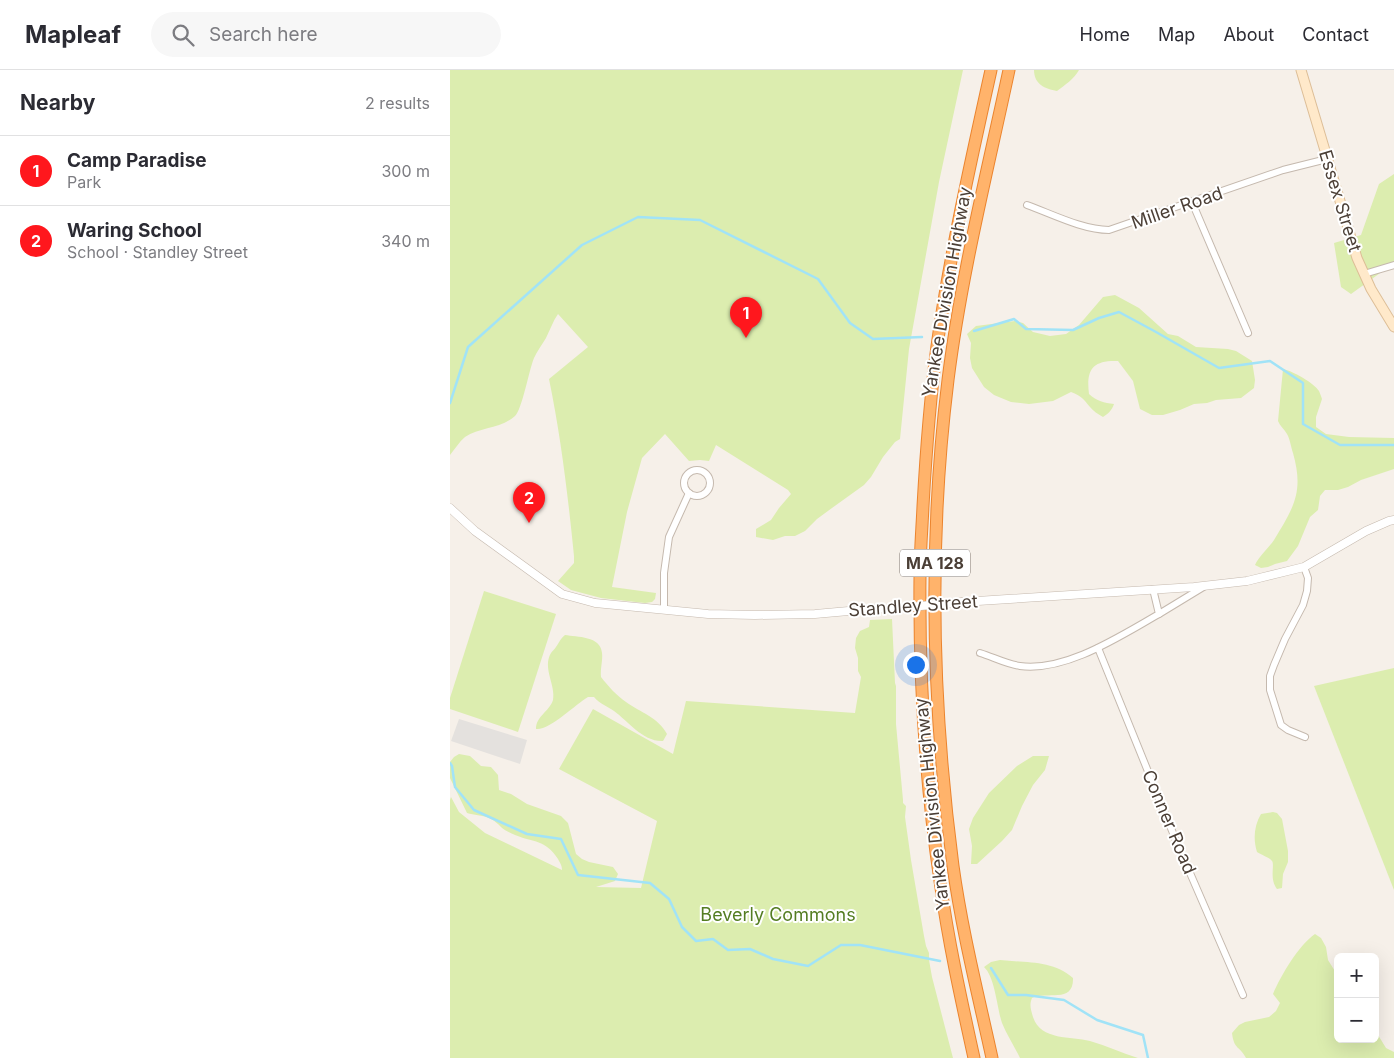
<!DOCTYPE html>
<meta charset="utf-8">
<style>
body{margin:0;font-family:Inter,sans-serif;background:#f7f7f7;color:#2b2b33}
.controls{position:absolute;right:15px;bottom:15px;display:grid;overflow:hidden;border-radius:8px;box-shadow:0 5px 20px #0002}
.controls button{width:45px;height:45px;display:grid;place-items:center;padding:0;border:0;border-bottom:1px solid #e1e1e2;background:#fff;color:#2b2b33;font:25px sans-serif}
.you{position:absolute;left:465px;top:594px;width:18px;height:18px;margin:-12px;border:4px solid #fff;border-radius:50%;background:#1a73e8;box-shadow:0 0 0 8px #1a73e833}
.badge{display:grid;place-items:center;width:32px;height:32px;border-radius:50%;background:#ff171d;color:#fff;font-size:16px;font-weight:700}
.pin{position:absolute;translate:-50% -41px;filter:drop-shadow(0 1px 2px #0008)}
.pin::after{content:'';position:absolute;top:26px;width:18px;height:15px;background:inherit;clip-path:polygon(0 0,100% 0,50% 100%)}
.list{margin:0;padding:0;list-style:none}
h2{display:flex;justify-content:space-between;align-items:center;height:65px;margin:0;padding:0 20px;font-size:21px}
h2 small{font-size:16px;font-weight:400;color:#7c7c81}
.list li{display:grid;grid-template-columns:32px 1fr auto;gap:15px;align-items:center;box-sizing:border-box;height:70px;padding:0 20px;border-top:1px solid #e1e1e2}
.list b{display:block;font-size:19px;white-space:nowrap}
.list p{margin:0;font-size:16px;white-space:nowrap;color:#7c7c81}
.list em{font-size:16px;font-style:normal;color:#7c7c81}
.icon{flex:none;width:28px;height:28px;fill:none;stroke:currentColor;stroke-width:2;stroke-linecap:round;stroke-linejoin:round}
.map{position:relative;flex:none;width:944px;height:988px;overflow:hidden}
header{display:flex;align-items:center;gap:30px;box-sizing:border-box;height:70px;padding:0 25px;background:#fff;border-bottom:1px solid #e1e1e2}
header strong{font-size:24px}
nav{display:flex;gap:28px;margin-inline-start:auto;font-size:18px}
.search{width:350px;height:45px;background:#f7f7f7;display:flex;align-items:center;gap:12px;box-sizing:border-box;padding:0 18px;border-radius:28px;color:#7c7c81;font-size:19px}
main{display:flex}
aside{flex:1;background:#fff}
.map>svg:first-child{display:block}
.green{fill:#dcedaf}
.parking{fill:#e4e1de}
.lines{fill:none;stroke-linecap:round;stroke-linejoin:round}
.stream{stroke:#a1e3f7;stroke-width:2.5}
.minor-casing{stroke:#c5b9ae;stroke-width:8}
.tertiary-casing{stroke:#c5b9ae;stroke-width:9}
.secondary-casing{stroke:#ddbe97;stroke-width:11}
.motorway-casing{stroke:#eb842e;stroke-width:13}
.minor{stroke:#fff;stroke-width:6}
.tertiary{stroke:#fff;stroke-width:8}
.secondary{stroke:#ffe9ca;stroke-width:9}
.motorway{stroke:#ffb36b;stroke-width:11}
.tertiary-bridge-casing{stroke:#c5b9ae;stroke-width:9;stroke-linecap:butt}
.tertiary-bridge{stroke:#fff;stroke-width:8}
.labels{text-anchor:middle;stroke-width:4;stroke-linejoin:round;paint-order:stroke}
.shield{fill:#fff;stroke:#817972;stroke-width:1}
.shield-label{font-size:16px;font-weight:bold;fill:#4b3f36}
.street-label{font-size:18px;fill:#4b3f36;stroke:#fff}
.park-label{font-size:18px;fill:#547d22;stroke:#fff}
</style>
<header>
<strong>Mapleaf</strong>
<div class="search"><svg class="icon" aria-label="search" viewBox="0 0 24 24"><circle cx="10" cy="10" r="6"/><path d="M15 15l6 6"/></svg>Search here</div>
<nav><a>Home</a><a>Map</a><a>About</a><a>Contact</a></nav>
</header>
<main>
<aside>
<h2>Nearby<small>2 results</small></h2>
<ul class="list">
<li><span class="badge">1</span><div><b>Camp Paradise</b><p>Park</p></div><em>300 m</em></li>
<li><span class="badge">2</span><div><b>Waring School</b><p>School · Standley Street</p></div><em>340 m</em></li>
</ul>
</aside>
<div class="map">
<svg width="944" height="988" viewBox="0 0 944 988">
<rect width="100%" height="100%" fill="#f6f0e9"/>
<!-- green -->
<g class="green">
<path d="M0,0h513l-24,112 -30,167 -9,90 -5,3 -12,15 -12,20 -7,8 -32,23 -15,11 -12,12 -10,5h-10l-12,4 -17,-3v-8l15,-9 8,-12 12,-14 -3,-4 -72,-45 -7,16 -9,-1 -11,1 -24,-27 -23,24 -15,54 -15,75 44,6 -1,6 -3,3 -7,1 -44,-5 -30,-8 -13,-9 16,-18v-7c-6,-60 -13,-119 -25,-177l39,-32 -30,-33c-5,7 -8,16 -12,24 -4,7 -9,13 -12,20 -5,12 -12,52 -19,58 -14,13 -35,11 -50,21 -6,5 -10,12 -15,18z"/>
<path d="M584,0h45c-5,9 -14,15 -22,21 -12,-2 -23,-7 -23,-21z"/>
<path d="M944,104v89l-43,31 -10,-7 -7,-44 27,-8 18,-51z"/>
<path d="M665,225l24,13 29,26 10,2 18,11 32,2 8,2 16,10 3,19 -1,8 -13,10 -25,2 -9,3 -13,1 -14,6 -17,5h-11l-12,-6 -7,-28 -15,-20c-26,-1 -32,9 -29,33 8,7 15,9 25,10 -2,6 -6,10 -11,13 -5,-3 -10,-6 -13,-10 -7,-8 -8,-11 -19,-15l-18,9 -24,3 -18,-2 -17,-7 -10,-8 -12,-19 -2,-10 1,-15 -4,-9 9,-8 39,-5 8,2 10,9 17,4 16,-2 13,-9 24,-28z"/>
<path d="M833,299c10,2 31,14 36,22 1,2 2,5 3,8l-6,18v10l10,7 23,3 45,1v31l-33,11 -13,7 -10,3h-13l-5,6 -2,14 -8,7 -12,29 -11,15 -12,3 -7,3 -7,1 -6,-3c4,-9 13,-16 19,-25 20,-33 30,-48 19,-87 -2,-6 -3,-14 -6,-19 -3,-5 -7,-8 -9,-13z"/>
<path d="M34,521l72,23 -38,118 -68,-23v-11z"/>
<path d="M442,549l3,64 1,3v38l7,76v3l3,3 -1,11 6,43 13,76 2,10 3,7v7l3,17 21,81h-503v-258l1,-3 8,15 26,21 77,37c0,-5 -2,-7 -4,-11 -13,-20 -24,-16 -43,-24 -4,-2 -10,-4 -14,-8 -4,-4 -6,-6 -12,-9 -7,-3 -15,-3 -22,-5l-17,-35v-16l4,-5 5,-3 11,2 11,10 10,1 7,8 1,15 12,4 16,10 34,12 7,7 8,31 6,5 7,3 24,5 5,7 -3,7 -19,6 45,1 16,-67 -98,-52 34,-60 80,45 13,-53 169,12 6,-36 -3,-6v-13l-3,-10 1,-10 4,-7 9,-4 1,-7z"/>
<path d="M115,565c12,2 36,1 37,18 1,7 -2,16 -1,24 7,9 16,19 25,25 15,11 32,15 41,32l-4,7c-20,1 -35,-20 -49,-30 -7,-5 -14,-7 -20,-14h-6c-12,7 -39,34 -52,32 0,-13 13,-17 17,-29 3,-15 -11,-32 -2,-47 1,-2 3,-3 5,-6 3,-4 4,-8 9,-12z"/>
<path d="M944,598v222l-80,-204z"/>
<path d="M583,686h16l-4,14 -12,15 -11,21 -10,24 -10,11 -25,23h-6l1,-18 -3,-17 4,-11 16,-25 28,-27z"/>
<path d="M823,742l4,1 5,6 6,32v11l-5,12 -1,14 -5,1c-8,-10 -2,-24 -5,-28 -3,-4 -11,-6 -15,-9 -4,-13 -3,-26 4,-38z"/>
<path d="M865,864l6,4 5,9 2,13 10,16v63h37v-9l11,18 8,4v6h-148c-6,-12 -12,-8 -14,-25l7,-8 6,-3 24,-5 7,-6 4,-8 -7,-9c8,-19 26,-49 42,-60z"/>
<path d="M550,890c25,3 53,0 73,18 1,26 -26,13 -41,20 -3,7 -1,12 1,19 8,24 38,19 57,24 17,5 32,12 48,17h-118c-6,-12 -13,-23 -18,-35 -5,-15 -7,-46 -18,-56l7,-5z"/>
</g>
<!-- parking -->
<path class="parking" d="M9,649l68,21 -7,24 -69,-23z"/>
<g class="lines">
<!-- stream -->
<g class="stream">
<path d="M524,261l40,-12 12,10 47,1 26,-12 20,-6 37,20 63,36 51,-7 33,22v41l37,21h54"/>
<path d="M0,333l18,-56 114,-102 56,-28 62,3 118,59 32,44 23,16 49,-2"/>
<path d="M0,693l2,3 3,21 19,23 53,24 34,5 17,36 72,8 19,16 13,28 14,14 17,-2 15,11 22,-1 23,10 35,7 33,-21h19l80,16"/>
<path d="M541,898l17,27h18l38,5 33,20 46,15 5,23"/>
</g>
<defs>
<g id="minor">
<path d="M742,132l56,131"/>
<path d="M577,135c25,9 56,25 82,25l174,-60 44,-11"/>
<path d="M914,204l30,-9"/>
<circle cx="247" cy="413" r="13"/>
<path d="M854,497l4,11 -1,13 -4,14 -18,34 -11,26 -4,11v14l11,35 7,5 17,7"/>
<path d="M214,540v-37l5,-36 20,-44"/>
<path d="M709,544l46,-28"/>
<path d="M648,578l79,195 66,152"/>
<path d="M530,583c13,4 26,11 40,13 46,6 100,-30 139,-52l-6,-25"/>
</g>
<g id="tertiary">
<path d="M0,438l25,23 87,63 33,9 113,11 47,1 60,-1 56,-5 29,-1"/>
<path d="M512,532l232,-15 53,-6 57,-14 62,-36 23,-10 5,-1"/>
</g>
<path id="secondary" d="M851,0l56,188 14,31 23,38"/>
<g id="motorway">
<path d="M524,988c-13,-59 -26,-118 -34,-177 -15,-101 -21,-203 -20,-305 0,-24 2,-47 3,-70 3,-54 7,-107 14,-160 13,-93 34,-185 54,-276"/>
<path d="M542,988c-14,-64 -30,-127 -39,-192 -21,-160 -25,-325 -5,-486 13,-104 39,-207 61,-310"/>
</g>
</defs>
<!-- minor casing -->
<use href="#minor" class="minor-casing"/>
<!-- tertiary casing -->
<use href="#tertiary" class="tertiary-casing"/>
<!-- secondary casing -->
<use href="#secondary" class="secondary-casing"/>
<!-- motorway casing -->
<use href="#motorway" class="motorway-casing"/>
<!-- minor -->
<use href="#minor" class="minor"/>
<!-- tertiary -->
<use href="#tertiary" class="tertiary"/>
<!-- secondary -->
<use href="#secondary" class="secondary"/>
<!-- motorway -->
<use href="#motorway" class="motorway"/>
<defs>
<path id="tertiary-bridge" d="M450,538l62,-6"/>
</defs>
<!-- tertiary-bridge casing -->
<use href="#tertiary-bridge" class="tertiary-bridge-casing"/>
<!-- tertiary-bridge -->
<use href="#tertiary-bridge" class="tertiary-bridge"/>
</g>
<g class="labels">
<!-- shield labels -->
<rect class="shield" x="450" y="479.5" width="70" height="27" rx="4"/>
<g class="shield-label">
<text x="485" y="499">MA 128</text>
</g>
<!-- street labels -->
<g class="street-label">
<text transform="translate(890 131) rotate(73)" y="6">Essex Street</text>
<text transform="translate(727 138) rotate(-19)" y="6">Miller Road</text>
<text transform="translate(497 222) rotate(-80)" y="6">Yankee Division Highway</text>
<text transform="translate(463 536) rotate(-4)" y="6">Standley Street</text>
<text transform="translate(482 734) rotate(-96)" y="6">Yankee Division Highway</text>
<text transform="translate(719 752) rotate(67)" y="6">Conner Road</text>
</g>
<!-- park labels -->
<g class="park-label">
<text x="328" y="851">Beverly Commons</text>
</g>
</g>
</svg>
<div class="controls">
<button>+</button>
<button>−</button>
</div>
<div class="you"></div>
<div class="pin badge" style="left:296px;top:268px">1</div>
<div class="pin badge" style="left:79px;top:453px">2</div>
</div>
</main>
